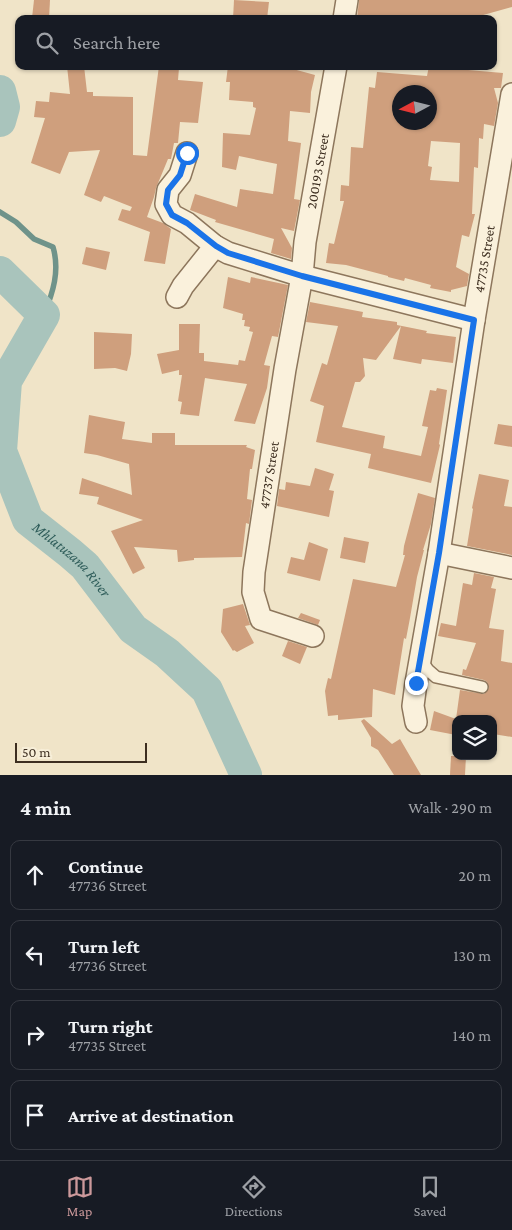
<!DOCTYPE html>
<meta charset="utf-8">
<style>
body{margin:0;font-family:"Crimson Pro",serif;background:#242831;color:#f1f3f6}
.controls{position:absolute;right:15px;bottom:15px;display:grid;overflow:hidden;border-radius:10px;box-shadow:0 1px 4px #0004}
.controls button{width:45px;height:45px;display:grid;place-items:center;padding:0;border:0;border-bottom:1px solid #363941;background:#171b24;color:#f1f3f6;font:25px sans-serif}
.compass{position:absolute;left:392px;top:85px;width:45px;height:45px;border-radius:50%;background:#171b24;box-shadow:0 1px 4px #0004;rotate:263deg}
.scale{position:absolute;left:15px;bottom:12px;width:132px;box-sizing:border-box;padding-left:5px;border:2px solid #3d2e20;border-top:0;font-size:14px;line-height:18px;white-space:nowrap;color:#3d2e20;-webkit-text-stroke:4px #f7eed8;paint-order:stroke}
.stop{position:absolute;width:15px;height:15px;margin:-11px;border:4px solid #1a73e8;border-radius:50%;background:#fff}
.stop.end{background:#1a73e8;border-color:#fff;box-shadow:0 1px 5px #0008}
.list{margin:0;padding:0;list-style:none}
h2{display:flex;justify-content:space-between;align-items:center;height:65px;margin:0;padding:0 20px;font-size:21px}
h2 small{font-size:16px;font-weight:400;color:#9ea1a6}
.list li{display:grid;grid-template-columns:32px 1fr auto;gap:15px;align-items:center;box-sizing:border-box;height:70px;margin:0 10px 10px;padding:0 10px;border:1px solid #363941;border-radius:10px}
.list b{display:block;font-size:19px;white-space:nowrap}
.list p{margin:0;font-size:16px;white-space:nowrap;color:#9ea1a6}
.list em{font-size:16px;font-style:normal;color:#9ea1a6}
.icon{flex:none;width:28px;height:28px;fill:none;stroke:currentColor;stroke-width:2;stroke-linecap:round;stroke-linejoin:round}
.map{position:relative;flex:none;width:512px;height:775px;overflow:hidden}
.search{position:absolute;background:#171b24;box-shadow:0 1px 4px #0004;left:15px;right:15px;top:15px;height:55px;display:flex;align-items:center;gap:12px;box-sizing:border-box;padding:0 18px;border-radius:10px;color:#9ea1a6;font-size:19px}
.sheet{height:385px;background:#171b24}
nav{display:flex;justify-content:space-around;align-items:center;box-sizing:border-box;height:70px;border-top:1px solid #363941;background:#171b24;font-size:14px;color:#9ea1a6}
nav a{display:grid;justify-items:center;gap:2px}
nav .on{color:#cc999b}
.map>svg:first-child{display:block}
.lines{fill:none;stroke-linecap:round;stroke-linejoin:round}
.stream{stroke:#6f938a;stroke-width:5.5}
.river{stroke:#a9c4bc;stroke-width:32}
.building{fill:#cf9f7d;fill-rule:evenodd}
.service-casing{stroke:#8d765c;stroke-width:14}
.minor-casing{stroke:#8d765c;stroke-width:24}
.service{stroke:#faf1dc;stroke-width:11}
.minor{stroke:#faf1dc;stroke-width:21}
.route{stroke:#1a73e8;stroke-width:6}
.labels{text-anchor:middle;stroke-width:4;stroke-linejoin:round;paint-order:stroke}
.street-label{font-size:14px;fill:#3d2e20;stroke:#f7eed8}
.water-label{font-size:15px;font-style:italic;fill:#2f5d5a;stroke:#f7eed8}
</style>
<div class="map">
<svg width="512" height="775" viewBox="0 0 512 775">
<rect width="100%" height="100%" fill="#f0e4c8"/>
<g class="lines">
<!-- stream -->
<path class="stream" d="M0,212l16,10 18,17 19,8c7,24 0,45 -9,68"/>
<!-- river -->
<g class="river">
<path d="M0,91l4,16 -4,14"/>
<path id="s1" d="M0,272l44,43 -38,66 -5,70 27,69 42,33 15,13 48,63 34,24 40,37 39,85"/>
</g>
</g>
<!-- building -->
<g class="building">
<path d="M34,0h16l-1,19 -17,-1z"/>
<path d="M234,0l35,2 -2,17h-34z"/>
<path d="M359,0h153v7l-43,12h-112z"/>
<path d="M67,66h17l3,26h6v4l40,1v58l14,1 12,-90 20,2 -1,12 25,2 -5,41 -18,-1 -2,21h-4l-3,16h-3l-12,29 -2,9 -7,20 16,6 8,6 -6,35 -21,-3 6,-29 -32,-12 4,-11 8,2 2,-4 -28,-11 -3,6 -17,-7 16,-45 -31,2 -9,22 -29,-11 14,-45 -11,-1 2,-16 13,1 1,-10 20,2z"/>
<path d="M228,66h54l33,9 -4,17 -1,21 -20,-2 -2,30 13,2 -7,56 6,1 -6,31 -13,-3 11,20 -1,11 -20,-6 3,-14 -59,-17 1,-2 -26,-10 5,-16 42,13 3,-18 33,5 4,-30 -38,-8 -3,14 -14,-3 1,-34 27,2 6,-27 -3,-1v-5l-24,-2 1,-18h-4z"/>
<path d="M429,66h15l1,2 58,5 -2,15h-7l4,15 -4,23 -10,-2 -1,15 -4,-1 -1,30 -4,-1 -2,47h3l-6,23 -7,-2 -6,32 13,7 -2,12 -16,4v2l-21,-4 1,-3 -26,-7 -1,3 -16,-4v-1l-42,-11 -20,-2 3,-20 5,1 1,-4 9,-39h-4l1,-16 8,1 2,-39 12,1 6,-61 6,1 2,-16 50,4zM400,92h30v30h-30zM431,141l29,2 -1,39 -29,-2 2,-13 -4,-1z"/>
<path d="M86,247l24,5 -4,18 -24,-6z"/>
<path d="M228,277l22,6 1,-6 37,8 -10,52 -6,-1 -8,29 6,1 -3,22 -12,36 -21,-3 13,-37 -36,-5 -6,-1 -6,38 -19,-2 2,-12 -4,-1 4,-26h-3v-5l-17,4 -5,-20 22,-4v-26h21l-1,29h5v8l34,4 1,-5 6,1 8,-29 -4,-1 1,-4 -6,-1 1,-6h-3l1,-6 -20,-6z"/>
<path d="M310,302l53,10 -1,5 35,5v3l30,6 -1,2 30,4 -3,26 -31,-4 -1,5 -28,-5 8,-33 -25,34 -13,-2 2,18 -5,6h-5l-13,45 43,9 -2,12 38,8 7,-29 -6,-1 8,-36 6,1 1,-3 10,2 -8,54 1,1 -9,38 -63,-15 3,-14 -55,-12 8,-36 -14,-5 12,-38 5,2 11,-39 -32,-4z"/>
<path d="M94,332l38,2 -1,20 -4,17 -12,-3 -21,1z"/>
<path d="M89,415l36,7 -3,17 30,4v-10h23v12h72l-1,2 9,3 -3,19h-2l-3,30 5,1 -3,24 -3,-1 -4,34 -48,1v2l-16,2 -1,-12 -43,-3 11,21 -12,6 -22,-43 32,-11 -46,-16 2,-7 -20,-3 3,-16 50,17 -3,-31 -32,-9 -13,-2z"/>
<path d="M498,424l14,2v21l-18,-3z"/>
<path d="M315,468l19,6 -5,16 5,1 -5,26 -52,-11 2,-17 6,1 1,-8 24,4z"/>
<path d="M479,474l30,6 -5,26 8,1v48l-45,-9 6,-37 -1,-1z"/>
<path d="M418,493l17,5 -4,26 -8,26h1l-7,27 -7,41 -4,21 -2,-1 -9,57 -22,-6 -1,28 -34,3v-5l-10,1 -3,-25 3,-13 3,1 22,-100 43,8 9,-32h-2l1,-9z"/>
<path d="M344,537l25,5 -4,21 -25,-5z"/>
<path d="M309,542l19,7 -8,32 -33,-8 4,-16 13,3z"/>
<path d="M474,573l20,4 -3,11 5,1 -7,39 15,2 -3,31 11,2v74l-19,-3v-15h-37l4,-29 24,4 5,-6 -2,-6 -3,-2 -22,-5 1,-6 3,1 10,-27 -38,-7 3,-13 15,3 7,-43 9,2z"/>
<path d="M243,604l7,21 -5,1 9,17 -17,9 -3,-2 -1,1 -12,-19 2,-23z"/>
<path d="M301,613l19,7 -2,5 -20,-7z"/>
<path d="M288,641l19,6 -7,17 -18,-8z"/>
<path d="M434,711l22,8v16l-26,-5z"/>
<path d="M364,719l28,25 8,-5 21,36h-27l-16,-25 -7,-4v-8l-10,-17z"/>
<path d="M451,756h15l-1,19h-15z"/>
</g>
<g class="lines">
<defs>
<path id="service" d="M421,660l7,10 8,7 46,10"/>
<g id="minor">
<path d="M344,19l3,-19"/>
<path d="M187,153l-7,22 -12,15 -2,14 6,11 15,8 28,23 13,7 74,23 172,44"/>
<path d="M177,297l6,-11 32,-40"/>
<path d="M439,553l73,15"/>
<path id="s2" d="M313,636l-52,-17 -8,-27 1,-20 31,-203 17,-93 3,-34 31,-176"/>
<path id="s3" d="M416,722l-3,-16 3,-23 23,-130 35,-233 38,-226"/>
</g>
</defs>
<!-- service casing -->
<use href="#service" class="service-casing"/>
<!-- minor casing -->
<use href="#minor" class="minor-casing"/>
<!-- service -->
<use href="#service" class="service"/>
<!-- minor -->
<use href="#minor" class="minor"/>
</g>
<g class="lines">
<!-- route -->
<path class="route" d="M187,153l-7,22 -12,15 -2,14 6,11 15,8 29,23 12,7 74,23 172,44 -35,233 -23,130"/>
</g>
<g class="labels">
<!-- street labels -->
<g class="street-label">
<text dy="5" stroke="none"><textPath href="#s2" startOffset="509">200193 Street</textPath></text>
<text dy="5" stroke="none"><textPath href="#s3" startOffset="469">47735 Street</textPath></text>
<text dy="5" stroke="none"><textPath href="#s2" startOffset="201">47737 Street</textPath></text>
</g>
<!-- water labels -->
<g class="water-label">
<text dy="5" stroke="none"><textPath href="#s1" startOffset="341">Mhlatuzana River</textPath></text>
</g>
</g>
</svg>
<div class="controls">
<button><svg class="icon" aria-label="layers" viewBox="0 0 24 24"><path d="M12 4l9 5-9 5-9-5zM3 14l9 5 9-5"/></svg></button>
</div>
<svg class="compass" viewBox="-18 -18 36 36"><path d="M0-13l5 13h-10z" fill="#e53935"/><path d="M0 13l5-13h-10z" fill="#9ea1a6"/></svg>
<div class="scale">50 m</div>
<div class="stop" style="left:187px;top:153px"></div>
<div class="stop end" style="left:416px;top:683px"></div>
<div class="search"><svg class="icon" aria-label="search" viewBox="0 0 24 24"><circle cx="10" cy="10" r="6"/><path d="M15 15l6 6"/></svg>Search here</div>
</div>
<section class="sheet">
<h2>4 min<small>Walk · 290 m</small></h2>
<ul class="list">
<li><svg class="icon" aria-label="ahead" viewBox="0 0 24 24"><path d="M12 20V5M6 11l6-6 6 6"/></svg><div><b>Continue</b><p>47736 Street</p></div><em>20 m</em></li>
<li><svg class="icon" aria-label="left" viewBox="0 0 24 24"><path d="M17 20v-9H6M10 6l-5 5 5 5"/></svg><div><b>Turn left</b><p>47736 Street</p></div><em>130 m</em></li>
<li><svg class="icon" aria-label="right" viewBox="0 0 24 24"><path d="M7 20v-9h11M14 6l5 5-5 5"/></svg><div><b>Turn right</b><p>47735 Street</p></div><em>140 m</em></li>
<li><svg class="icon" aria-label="arrive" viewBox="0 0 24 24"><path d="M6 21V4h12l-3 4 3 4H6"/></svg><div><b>Arrive at destination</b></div></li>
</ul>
</section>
<nav>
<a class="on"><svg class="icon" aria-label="map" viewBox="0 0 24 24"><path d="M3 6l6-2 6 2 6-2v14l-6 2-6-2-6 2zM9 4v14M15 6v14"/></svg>Map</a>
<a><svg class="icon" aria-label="directions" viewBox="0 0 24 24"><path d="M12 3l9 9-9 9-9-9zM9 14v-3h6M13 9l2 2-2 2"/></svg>Directions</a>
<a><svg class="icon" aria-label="saved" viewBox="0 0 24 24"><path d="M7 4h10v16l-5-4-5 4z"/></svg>Saved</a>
</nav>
